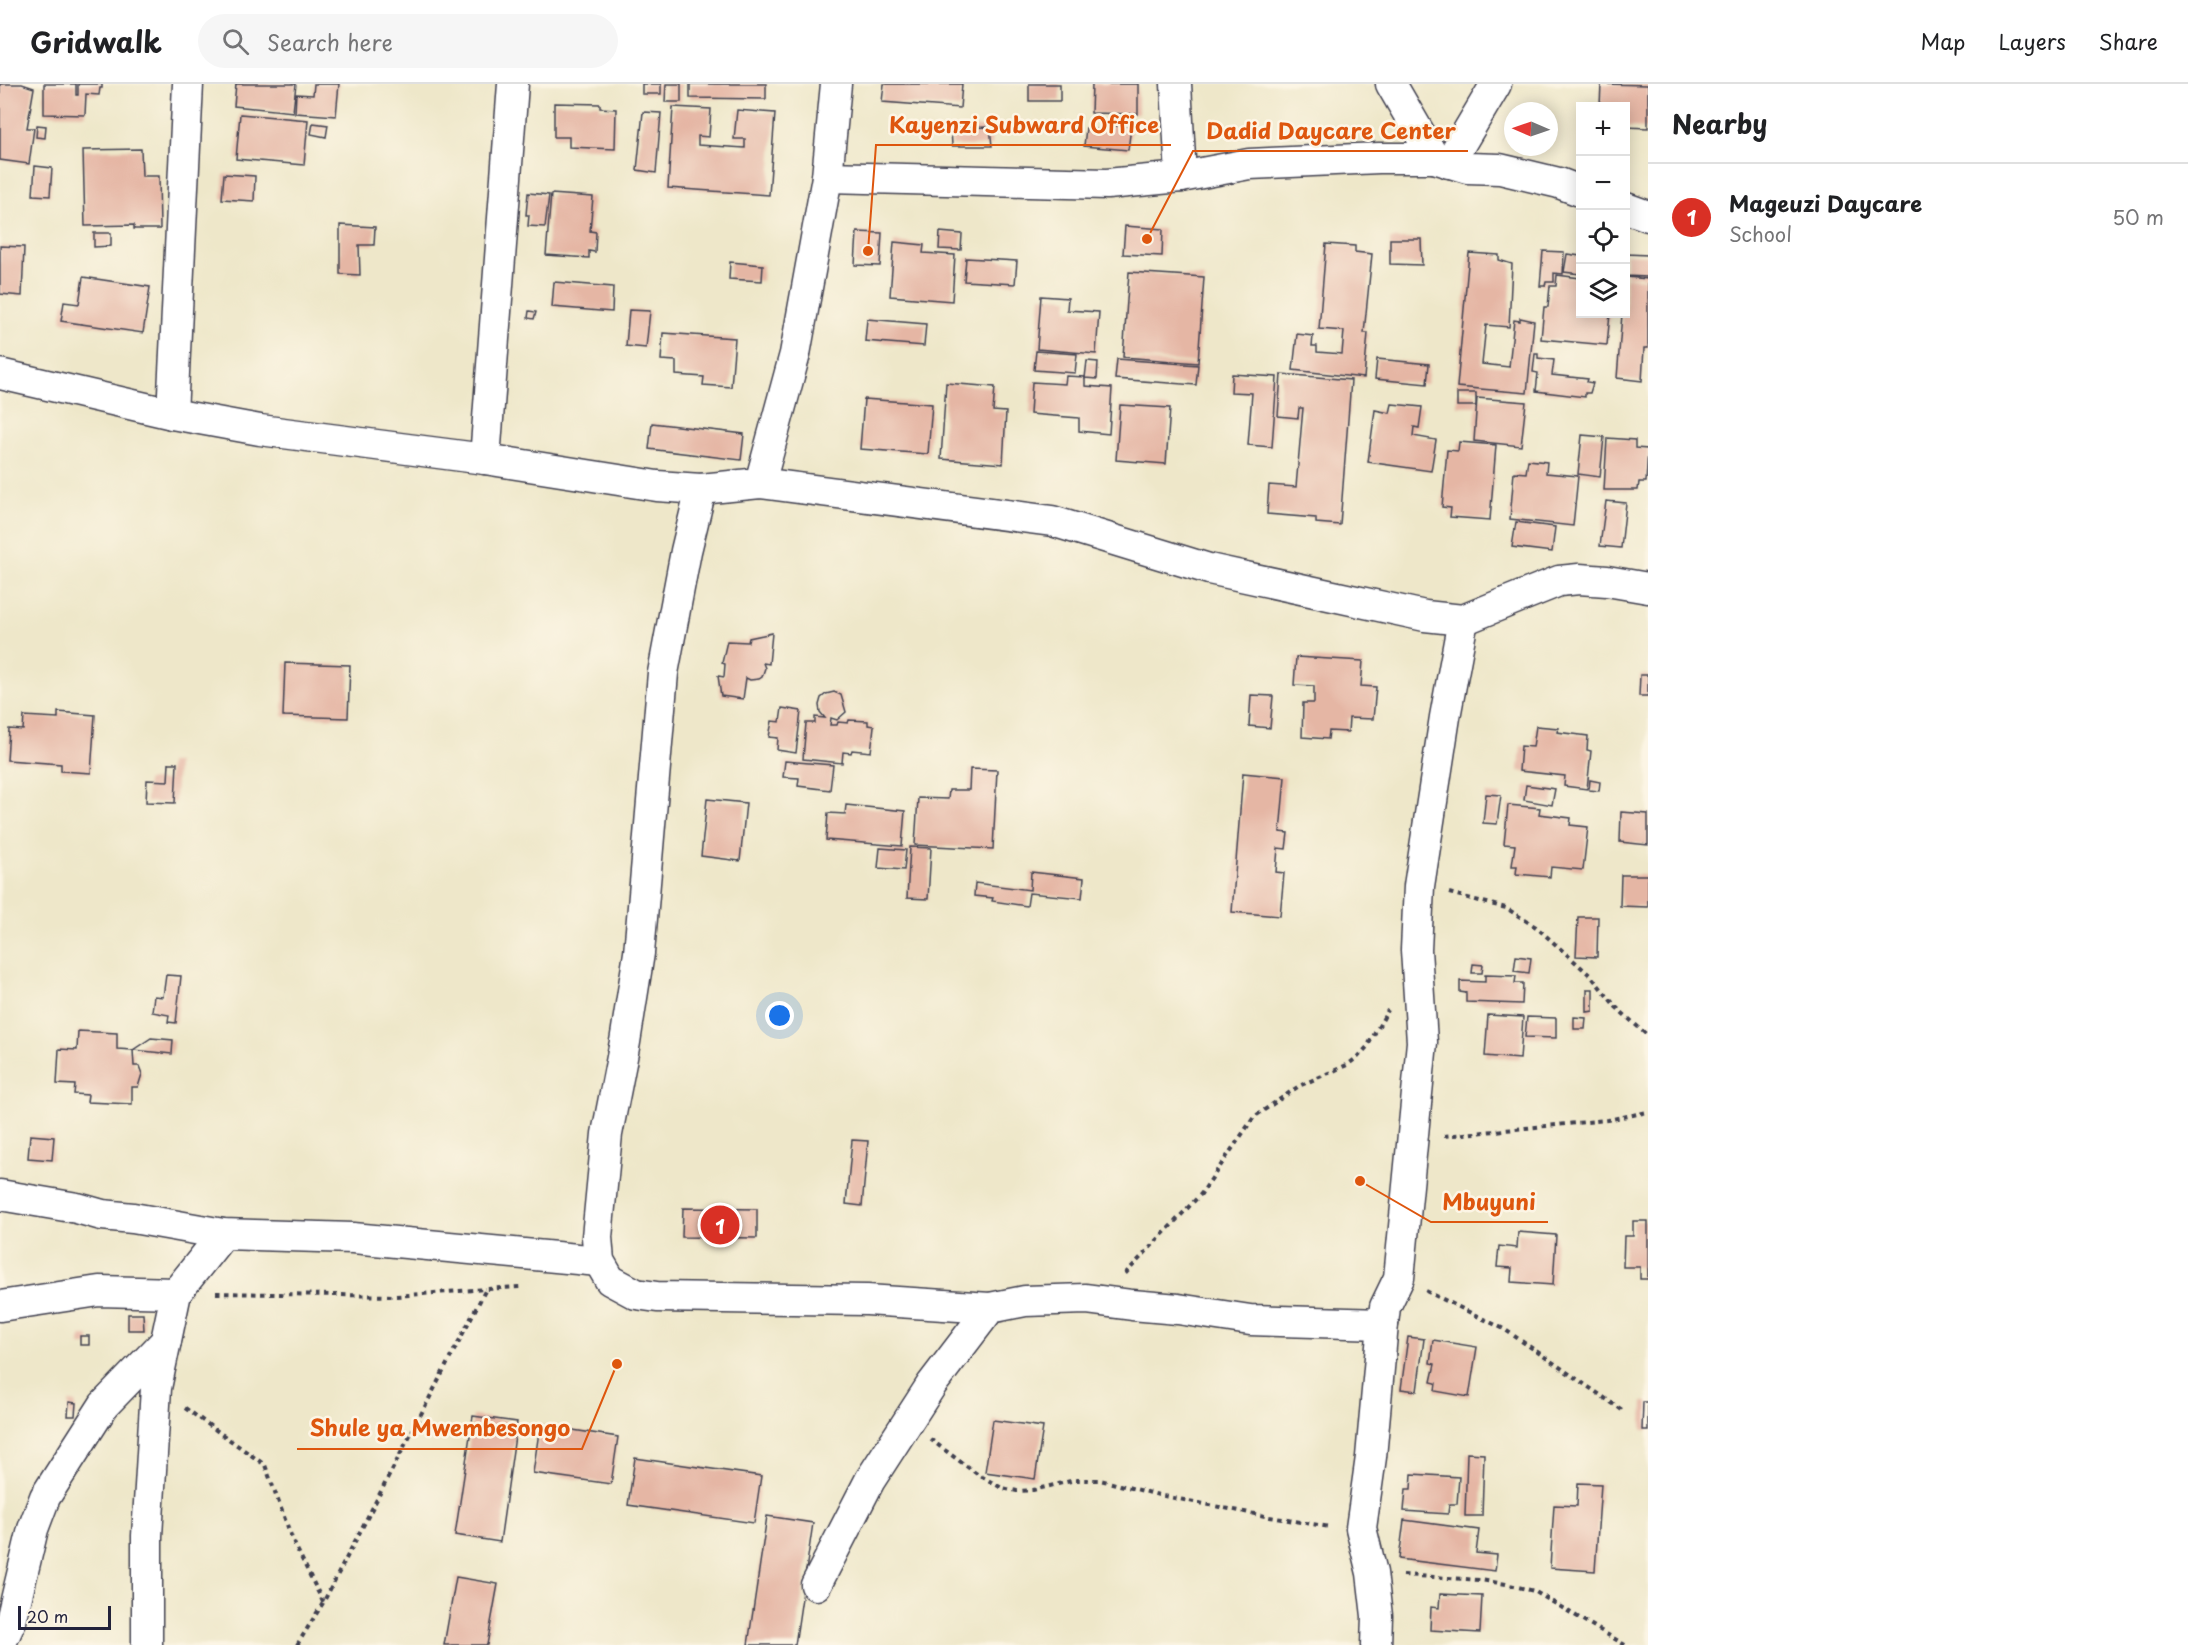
<!DOCTYPE html>
<meta charset="utf-8">
<style>
body{margin:0;font-family:"Playpen Sans",sans-serif;background:#f6f6f6;color:#202124}
.controls{position:absolute;right:18px;top:18px;display:grid;overflow:hidden;border-radius:0px;box-shadow:0 3px 15px #0003}
.controls button{width:54px;height:54px;display:grid;place-items:center;padding:0;border:0;border-bottom:2px solid #e0e0e0;background:#fff;color:#202124;font:30px sans-serif}
.compass{position:absolute;left:1504px;top:18px;width:54px;height:54px;border-radius:50%;background:#fff;box-shadow:0 3px 15px #0003;rotate:272deg}
.scale{position:absolute;left:18px;bottom:15px;width:93px;box-sizing:border-box;padding-left:6px;border:3px solid #22223b;border-top:0;font-size:16px;line-height:21px;white-space:nowrap;color:#22223b;-webkit-text-stroke:4px #fcf5e5;paint-order:stroke}
.you{position:absolute;left:780px;top:932px;width:21px;height:21px;margin:-15px;border:4px solid #fff;border-radius:50%;background:#1a73e8;box-shadow:0 0 0 9px #1a73e833}
.badge{display:grid;place-items:center;width:39px;height:39px;border-radius:50%;background:#d93025;color:#fff;font-size:20px;font-weight:700}
.pin{position:absolute;translate:-50% -50%;border:3px solid #fff;box-shadow:0 2px 6px #0006}
.list{margin:0;padding:0;list-style:none}
h2{display:flex;justify-content:space-between;align-items:center;height:78px;margin:0;padding:0 24px;font-size:26px}
h2 small{font-size:20px;font-weight:400;color:#757577}
.list li{display:grid;grid-template-columns:39px 1fr auto;gap:18px;align-items:center;box-sizing:border-box;height:108px;padding:0 24px;border-top:2px solid #e0e0e0}
.list b{display:block;font-size:22px;white-space:nowrap}
.list p{margin:0;font-size:20px;white-space:nowrap;color:#757577}
.list em{font-size:20px;font-style:normal;color:#757577}
.icon{flex:none;width:33px;height:33px;fill:none;stroke:currentColor;stroke-width:2;stroke-linecap:round;stroke-linejoin:round}
.map{position:relative;flex:none;width:1648px;height:1561px;overflow:hidden}
header{display:flex;align-items:center;gap:36px;box-sizing:border-box;height:84px;padding:0 30px;background:#fff;border-bottom:2px solid #e0e0e0}
header strong{font-size:28px}
nav{display:flex;gap:33px;margin-inline-start:auto;font-size:21px}
.search{width:420px;height:54px;background:#f6f6f6;display:flex;align-items:center;gap:15px;box-sizing:border-box;padding:0 21px;border-radius:33px;color:#757577;font-size:22px}
main{display:flex}
aside{flex:1;background:#fff}
.map>svg:first-child{display:block}
.building{fill:#e5b6a4}
.lines{fill:none;stroke-linecap:round;stroke-linejoin:round}
.minor-casing{stroke:#414050;stroke-width:33}
.path{stroke:#414050;stroke-width:4;stroke-dasharray:4.5 4.5;stroke-linecap:butt}
.minor{stroke:#fff;stroke-width:30}
.leader{fill:none;stroke:#de560e;stroke-width:2}
.callout-dot{fill:#de560e;stroke:#fcf5e5;stroke-width:2}
.callout-label{font-size:22px;text-anchor:middle;font-weight:bold;fill:#de560e;stroke:#fcf5e5;stroke-width:5;stroke-linejoin:round;paint-order:stroke}
</style>
<header>
<strong>Gridwalk</strong>
<div class="search"><svg class="icon" aria-label="search" viewBox="0 0 24 24"><circle cx="10" cy="10" r="6"/><path d="M15 15l6 6"/></svg>Search here</div>
<nav><a>Map</a><a>Layers</a><a>Share</a></nav>
</header>
<main>
<div class="map">
<svg width="1648" height="1561" viewBox="0 0 1648 1561">
<rect width="100%" height="100%" fill="#fcf5e5"/>
<filter id="ink" filterUnits="userSpaceOnUse"><feTurbulence type="fractalNoise" baseFrequency=".0167" numOctaves="2"/><feDisplacementMap in="SourceGraphic" scale="12" xChannelSelector="R" yChannelSelector="G"/><feConvolveMatrix kernelMatrix="1 2 1 2 8 2 1 2 1" color-interpolation-filters="sRGB"/></filter>
<filter id="wash" filterUnits="userSpaceOnUse"><feTurbulence type="fractalNoise" baseFrequency=".008" numOctaves="4" result="noise"/><feDisplacementMap in="SourceGraphic" scale="24" xChannelSelector="R" yChannelSelector="G"/><feGaussianBlur stdDeviation="1.35" result="paint"/><feColorMatrix in="noise" values="0 0 0 0 0 0 0 0 0 0 0 0 0 0 0 0 0 1.4 0 .05"/><feComposite in="paint" operator="in"/></filter>
<g filter="url(#wash)">
<rect width="100%" height="100%" fill="#eee7c9"/>
<g id="blocks">
<!-- building -->
<g class="building">
<path d="M0,0h22l12,4 -7,40h7l-5,36 -29,-4z"/>
<path d="M44,0h32v11h2v-11h24v4h-2l-1,7 -13,-1 -1,21 -41,-1z"/>
<path d="M236,0h60l-3,28 -59,-6z"/>
<path d="M314,0h25l-3,32 -41,-3 1,-19 17,1z"/>
<rect x="642" y="0" width="19" height="10"/>
<path d="M666,0h15v18h-16z"/>
<path d="M690,0h76v15l-76,-1z"/>
<path d="M884,0h78l-2,24 -78,-6z"/>
<rect x="1029" y="0" width="31" height="17"/>
<path d="M1092,0h46v30l-47,-1z"/>
<path d="M1601,0l47,1v43l-22,-1v-21h-26z"/>
<path d="M554,19l46,1v4l16,1 -1,40 -46,-2v-10h-15z"/>
<path d="M673,23l38,2 -2,28 -11,-1v9l47,3v-9h-11l3,-29 38,3 -6,82 -101,-7z"/>
<path d="M643,28l18,1 -5,60 -19,-3z"/>
<path d="M240,30l68,6 -4,45 -68,-6z"/>
<path d="M313,39l15,2 -2,12 -15,-3z"/>
<path d="M37,41l9,1 -1,12 -9,-1z"/>
<path d="M1107,41l24,2 -3,23 -44,-4 2,-18 20,3z"/>
<path d="M990,43l2,19h-40l-1,-18z"/>
<path d="M141,65l1,27h17l1,53h-26v-4l-49,1 -2,-76z"/>
<path d="M35,82l17,2 -2,28 -17,-1z"/>
<path d="M224,90l31,2 -1,25 -32,-2z"/>
<path d="M528,109l21,2 -4,32 -17,-1 1,-11h-3z"/>
<path d="M551,110l42,3 -3,34 6,1 -1,20 -6,-1v7l-43,-3z"/>
<path d="M340,141l35,2 -1,18h-15l1,30 -20,-1z"/>
<path d="M1125,142l38,3 -1,27 -39,-2z"/>
<path d="M857,148l25,1 -2,33 -25,-1z"/>
<path d="M940,148l22,2 -1,16 -22,-1z"/>
<path d="M94,149h17v13l-17,1z"/>
<path d="M1390,155h31l1,26 -32,-1z"/>
<path d="M894,158l30,3 -1,8 32,2 -3,46 -62,-5z"/>
<path d="M1326,160l29,2v6l17,2 -8,79h4l-4,45 -71,-8 4,-36 16,2 -1,10h5v6l25,2 2,-23 -25,-2z"/>
<path d="M0,162l24,1 -2,49 -22,-2z"/>
<path d="M1543,167l21,1 -1,22 -9,-1v9h-8l-1,4h-5z"/>
<path d="M1469,169l30,2v5l13,4 -3,63 -23,-2 -4,39 27,3 5,-47 6,1v-3l14,3 -7,72 -70,-6z"/>
<path d="M1567,170l13,2v18l-16,-2z"/>
<path d="M1626,170l22,1v22l-22,-1z"/>
<path d="M966,174l51,3 -2,23 -51,-3z"/>
<path d="M730,178l33,3 -1,16 -33,-2z"/>
<path d="M1129,188l75,5 -6,86 -75,-6z"/>
<path d="M1557,191l23,3v36h30l-3,31 -66,-6 3,-32h4l2,-21h6z"/>
<path d="M83,193l67,10 -7,46 -82,-12 3,-19 15,2z"/>
<path d="M1626,193l22,2v69h-4l-2,33 -25,-3 5,-64h4z"/>
<path d="M554,198l59,5 -1,25 -60,-5z"/>
<path d="M1041,212l27,2 -1,12 32,2 -3,42 -59,-5z"/>
<path d="M629,226l21,1 -4,37 -20,-2z"/>
<path d="M529,227l7,1 -2,7 -6,-1z"/>
<path d="M867,235l59,5 -2,22 -59,-5z"/>
<path d="M663,249l72,5 -4,49 -28,-2 1,-8 -28,-2v-14l-15,-1z"/>
<path d="M1036,267l41,3 -2,19 -41,-3z"/>
<path d="M1535,270h3v4l16,2 -2,15 36,4 -1,3 6,1 -3,10h-5v4l-49,-6 2,-18 -5,-1z"/>
<path d="M1117,275l81,6 -2,20 -81,-6z"/>
<path d="M1377,275l52,5 -2,20 -52,-5z"/>
<path d="M1087,277l11,1 -1,17 -12,-1z"/>
<path d="M1232,290l45,3 -5,70 -24,-2 4,-52 -21,-1z"/>
<path d="M1281,290l70,6 -11,145 -24,-2v-5l-49,-4 2,-29 27,2 7,-79h-4l-1,10 -20,-2z"/>
<path d="M1066,292l19,1v9l27,2 -3,46 -30,-3v-13l-49,-4 2,-32 33,2z"/>
<path d="M946,299l49,4 -2,24 13,1 -3,52 -62,-5z"/>
<rect x="1457" y="309" width="19" height="13"/>
<path d="M1477,314l49,4 -5,44 -47,-5z"/>
<path d="M864,315l68,5 -4,50 -68,-5z"/>
<path d="M1392,320l30,3 -3,21 -5,-1 -1,9 23,4 -5,31 -63,-9 7,-52 15,3z"/>
<path d="M1120,321l50,3 -4,56 -50,-4z"/>
<path d="M652,339l92,11 -3,26 -92,-11z"/>
<path d="M1582,351l22,2 -4,40 -22,-3z"/>
<path d="M1607,354l28,2v8l13,1 -2,33h-7l-1,8h-34z"/>
<path d="M1459,358l37,3 -6,75 -40,-3 1,-9 -9,-1 5,-57 11,1z"/>
<path d="M1528,376l19,2 -1,11 32,3 -5,50 -63,-7 4,-47 12,1z"/>
<path d="M1606,417l20,2 -5,45 -21,-2z"/>
<path d="M1516,438l39,5 -3,25 -40,-5z"/>
<path d="M772,549l-3,31 -6,-1 2,5 -3,9 -3,2 -9,1 -4,-2 -3,21 -22,-3 -3,-20 6,1 1,-13 -3,-1 5,-22 21,1 1,-4z"/>
<path d="M1296,573l67,4 -2,25 15,1 -3,32 -24,-1 -1,14 -19,-1 -1,8 -26,-2 1,-34h11v-17l-20,-1z"/>
<path d="M285,579l65,2 -2,53 -65,-2z"/>
<path d="M1640,591h8v21h-9z"/>
<path d="M834,608l7,3 5,17 -9,8 -6,-2 -1,7h7l1,-3 10,1 1,-3 19,1v4l6,1 -3,26 -19,-2 -1,3 -8,-1 -1,11 -39,-4 3,-36h9v-6l10,1 -5,-6 -1,-7 2,-7 5,-4z"/>
<path d="M1251,611l22,1 -3,32 -21,-2z"/>
<path d="M782,624l19,3 -5,42 -19,-3 1,-12 -9,-1 3,-16 8,1z"/>
<path d="M58,628l37,3 -4,58 -30,-2v-7l-54,-4 2,-31 14,1 1,-14 34,2z"/>
<path d="M1536,642l22,2 -1,4 31,4 -1,14 4,1 -4,38 -23,-3 1,-10 -46,-5 2,-25 12,1z"/>
<path d="M785,677l48,4 -3,25 -32,-4 1,-8 -16,-1z"/>
<path d="M169,679h8l-2,40 -29,-1 1,-22 21,1z"/>
<path d="M970,685l27,1 -4,79 -78,-4 3,-47 30,1 1,-9h20z"/>
<path d="M1243,689l42,4 -5,55 8,1 -2,16 -8,-1 -2,24 8,1 -4,43 -48,-4z"/>
<path d="M1590,696l10,2 -1,9 -10,-1z"/>
<path d="M1526,701l29,4 -3,16 -28,-5z"/>
<path d="M1486,710l15,1 -4,29 -14,-1z"/>
<path d="M707,715l39,4 -6,58 -39,-5z"/>
<path d="M846,721l59,6 -3,35 -76,-6 2,-27 17,1z"/>
<path d="M1508,721l32,3 -1,6 32,4 -1,7 18,2 -5,43 -32,-3 -1,10 -34,-3 1,-8h-5l3,-21 -11,-1z"/>
<path d="M1621,728l27,2v31l-28,-3z"/>
<path d="M910,763l21,1 -3,51 -21,-1z"/>
<path d="M880,764l26,2 -2,20 -26,-2z"/>
<path d="M1031,788l53,6 -2,20 -53,-5 -2,13 -35,-5 1,-3 -19,-2 1,-13 55,7z"/>
<path d="M1621,791h27v32l-28,-1z"/>
<path d="M1578,833h20l-1,40 -21,-1z"/>
<path d="M1516,872l15,2 -2,15 -15,-2z"/>
<path d="M1473,880l10,1 -1,8h-10z"/>
<path d="M166,891l15,1 -5,47 -8,-1 1,-7 -17,-3 2,-16 9,1z"/>
<path d="M1485,891l31,1 -1,7h8l-1,21 -56,-2v-9l-6,-1v-11l25,1z"/>
<path d="M1587,905h6v22l-6,1z"/>
<path d="M1488,931l35,2 -3,42 -35,-3z"/>
<path d="M1527,933l29,1v20l-31,-1z"/>
<path d="M1574,933l12,1 -1,11h-11z"/>
<path d="M78,947l39,2v16l16,1 1,16h5l3,8 -4,13h-6v17l-45,-2 1,-7 -14,-1 1,-9 -18,-1 2,-35 18,1z"/>
<path d="M151,954l22,2 -1,14 -39,-4z"/>
<path d="M30,1051l24,2 -2,23 -24,-2z"/>
<path d="M852,1056l16,1 -6,65 -16,-2z"/>
<path d="M683,1124l74,1v29l-75,-1z"/>
<path d="M1633,1137h15v58h-8v-12h-17l1,-31h9z"/>
<path d="M1518,1148l38,3 -3,50 -42,-3 1,-14 -15,-1 2,-21 18,2z"/>
<path d="M128,1230h15l1,16h-16z"/>
<rect x="80" y="1252" width="9" height="9"/>
<path d="M1408,1253l16,2 -7,52 -16,-2z"/>
<path d="M1433,1256l44,7 -8,50 -34,-6 1,-8 -5,-1 4,-18 -5,-1z"/>
<path d="M69,1318l7,1 -1,13h-7z"/>
<path d="M1643,1318h5v28h-6z"/>
<path d="M473,1332l44,6 -17,120 -45,-7z"/>
<path d="M993,1336l50,7 -8,52 -50,-7z"/>
<path d="M540,1341l78,12 -7,47 -78,-11z"/>
<path d="M1467,1369l17,1 -2,62h-17z"/>
<path d="M635,1374l126,18 -7,47 -126,-18z"/>
<path d="M1412,1390l47,3 -2,27h-8l-1,10 -44,-3 2,-22h5z"/>
<path d="M1578,1399l23,1 -6,87 -45,-3 4,-63 23,1z"/>
<path d="M767,1432l46,7 -18,122h-47z"/>
<path d="M1404,1436l75,10 -3,23 21,2 -2,16 -96,-12z"/>
<path d="M456,1493l42,7 -11,61h-43z"/>
<path d="M1440,1510l42,2 -2,37 -50,-3 1,-23 8,1z"/>
</g>
</g>
</g>
<g filter="url(#ink)">
<use href="#blocks" fill-opacity="0" stroke="#414050" stroke-width="1.5"/>
<g class="lines">
<defs>
<g id="minor">
<path d="M1176,0l5,93"/>
<path d="M1391,0l43,74"/>
<path d="M1449,79l47,-79"/>
<path d="M827,93l280,7 74,-7 68,-13 130,-6h55l33,10 33,1 59,14 21,8"/>
<path d="M1626,124l22,8"/>
<path d="M0,290l172,40 88,16 225,29 172,27 44,3 59,-6 292,38 157,48 216,47 38,4 96,-39 20,-2 28,2 41,7"/>
<path d="M172,330l16,-330"/>
<path d="M485,375l28,-375"/>
<path d="M760,399l35,-129 32,-177 9,-93"/>
<path d="M701,405l-15,62 -23,122 -24,280 -14,89 -18,92 -10,103 2,24 11,19 26,14 21,3 210,3 123,8 35,-7 61,-2 46,6 46,4 72,11 133,4 2,-17 14,-29 23,-236 -6,-92 3,-64 26,-169 18,-97"/>
<path d="M0,1111l77,13 25,7 31,3 90,16 130,4 246,23"/>
<path d="M0,1222l99,-15 77,2 47,-59"/>
<path d="M816,1501l54,-105 62,-96 58,-76"/>
<path d="M0,1561l11,-24 22,-92 12,-32 59,-92 62,-64"/>
<path d="M147,1561v-109l9,-148 20,-95"/>
<path d="M1376,1561l1,-29 -5,-43 -11,-45 10,-71 12,-133"/>
</g>
</defs>
<!-- minor casing -->
<use href="#minor" class="minor-casing"/>
<!-- path -->
<g class="path">
<path d="M1449,809l57,15 30,19 55,49 25,31 32,29"/>
<path d="M1444,1052l163,-16 41,-8"/>
<path d="M1125,1190l76,-80 53,-77 45,-31 48,-21 11,-8 9,-10 21,-37"/>
<path d="M1426,1207l78,38 121,83"/>
<path d="M216,1209l180,3 90,-7"/>
<path d="M185,1324l80,57 28,76 30,61"/>
<path d="M930,1355l47,35 25,14 15,3 16,-1 42,-10h25l59,15 111,22 60,10"/>
<path d="M1403,1491l77,5 26,4 28,7 91,54"/>
<path d="M297,1561l26,-42 163,-314 34,-2"/>
</g>
<!-- minor -->
<use href="#minor" class="minor"/>
</g>
</g>
<!-- callouts -->
<path class="leader" d="M868 167L876 61H1171M1147 155L1193 67H1468M1360 1097L1431 1138H1548M617 1280L582 1365H297"/>
<g class="callout-dot">
<circle cx="868" cy="167" r="6"/>
<circle cx="1147" cy="155" r="6"/>
<circle cx="1360" cy="1097" r="6"/>
<circle cx="617" cy="1280" r="6"/>
</g>
<g class="callout-label">
<text x="1024" y="49">Kayenzi Subward Office</text>
<text x="1331" y="55">Dadid Daycare Center</text>
<text x="1489" y="1126">Mbuyuni</text>
<text x="440" y="1352">Shule ya Mwembesongo</text>
</g>
</svg>
<div class="controls">
<button>+</button>
<button>−</button>
<button><svg class="icon" aria-label="locate" viewBox="0 0 24 24"><circle cx="12" cy="12" r="6"/><path d="M12 2v4M12 18v4M2 12h4M18 12h4"/></svg></button>
<button><svg class="icon" aria-label="layers" viewBox="0 0 24 24"><path d="M12 4l9 5-9 5-9-5zM3 14l9 5 9-5"/></svg></button>
</div>
<svg class="compass" viewBox="-18 -18 36 36"><path d="M0-13l5 13h-10z" fill="#e53935"/><path d="M0 13l5-13h-10z" fill="#757577"/></svg>
<div class="scale">20 m</div>
<div class="you"></div>
<div class="pin badge" style="left:720px;top:1141px">1</div>
</div>
<aside>
<h2>Nearby<small></small></h2>
<ul class="list">
<li><span class="badge">1</span><div><b>Mageuzi Daycare</b><p>School</p></div><em>50 m</em></li>
</ul>
</aside>
</main>
